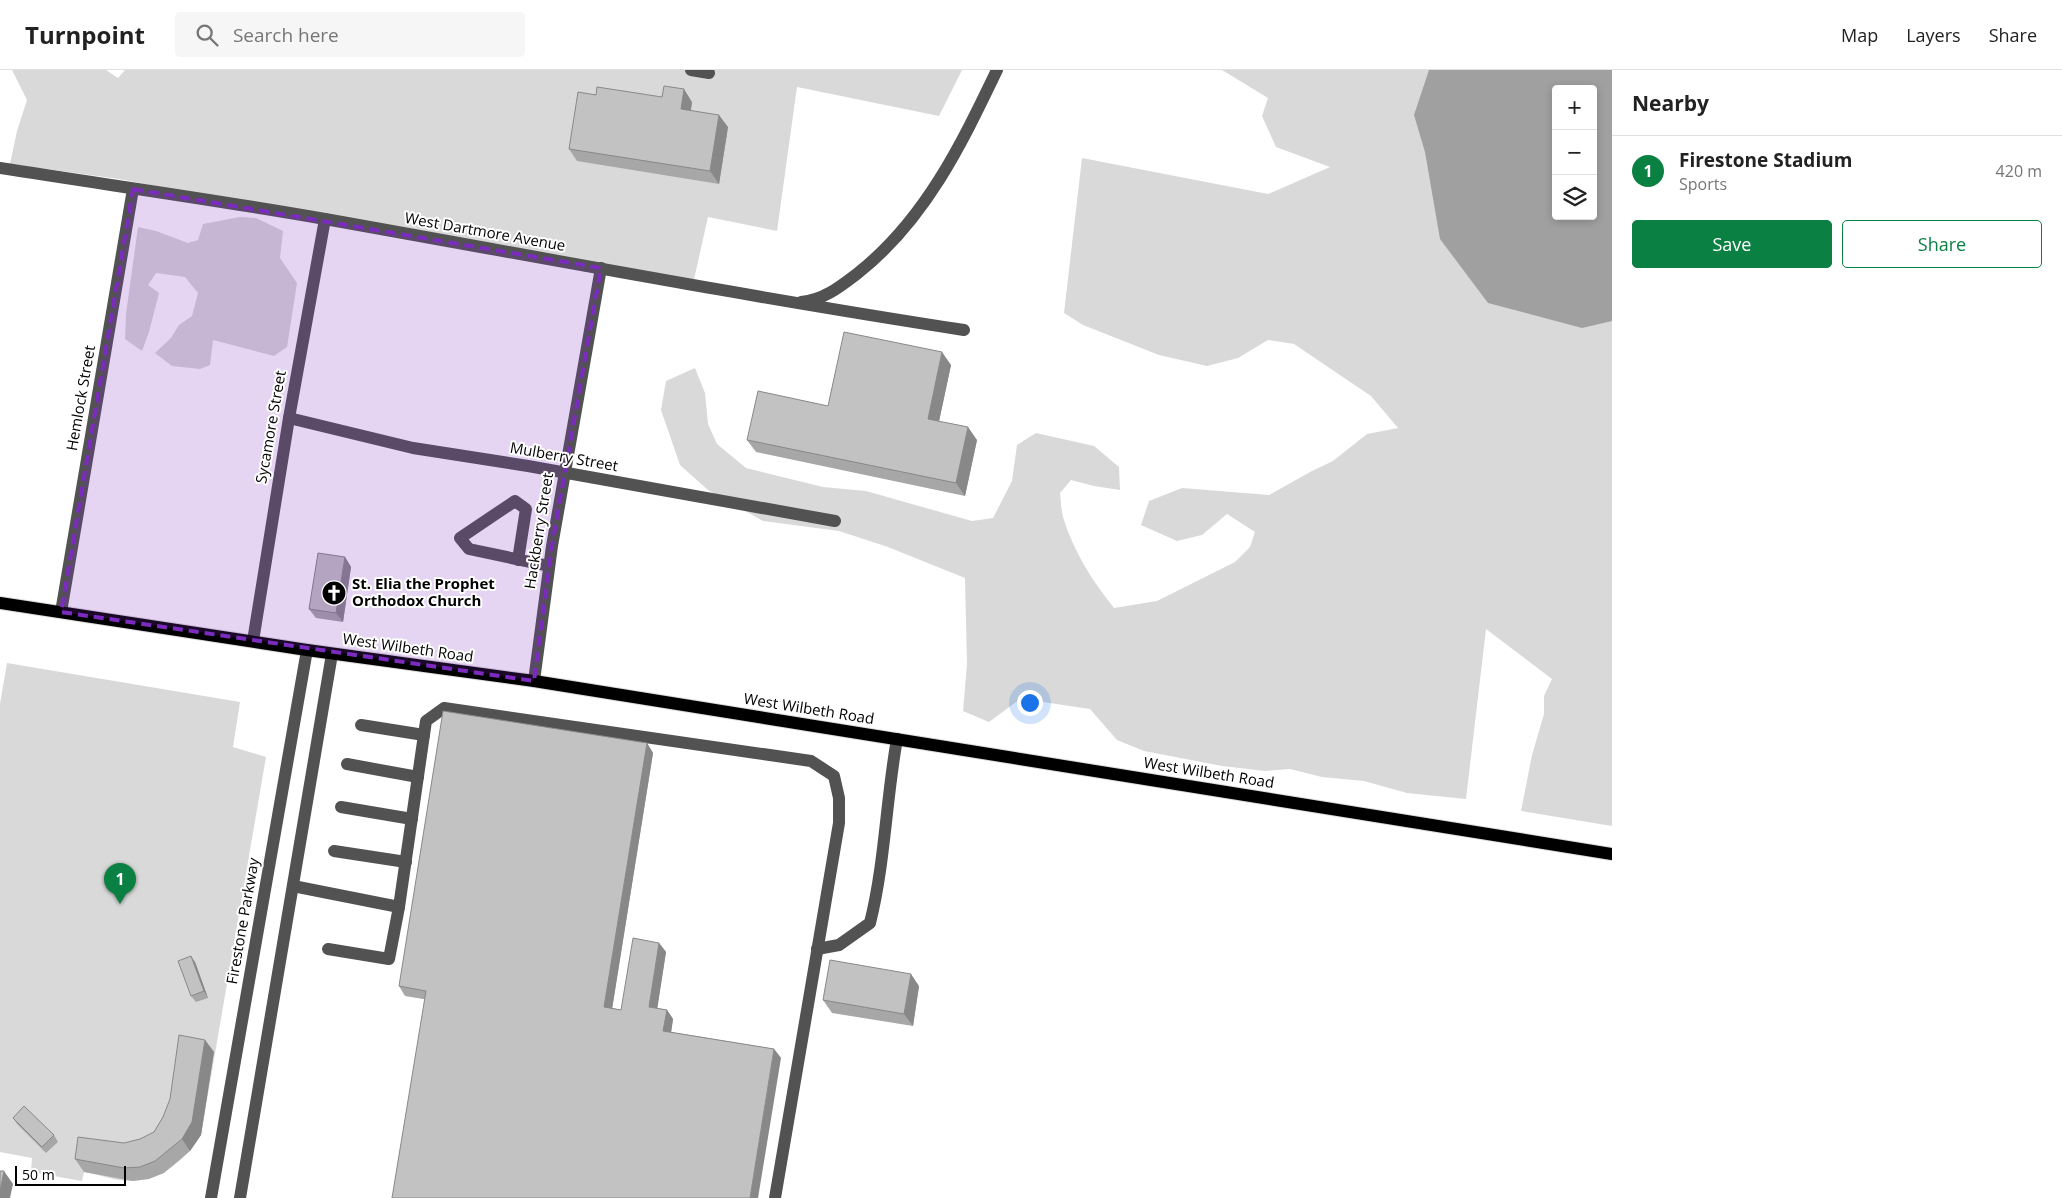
<!DOCTYPE html>
<meta charset="utf-8">
<style>
body{margin:0;font-family:"Open Sans",sans-serif;background:#f6f6f6;color:#222}
.controls{position:absolute;right:15px;top:15px;display:grid;overflow:hidden;border-radius:5px;box-shadow:0 2px 8px #0003}
.controls button{width:45px;height:45px;display:grid;place-items:center;padding:0;border:0;border-bottom:1px solid #e0e0e0;background:#fff;color:#222;font:25px sans-serif}
.scale{position:absolute;left:15px;bottom:12px;width:111px;box-sizing:border-box;padding-left:5px;border:2px solid #000;border-top:0;font-size:14px;line-height:18px;white-space:nowrap;color:#000;-webkit-text-stroke:4px #fff;paint-order:stroke}
.you{position:absolute;left:1029px;top:632px;width:18px;height:18px;margin:-12px;border:4px solid #fff;border-radius:50%;background:#1a73e8;box-shadow:0 0 0 8px #1a73e833}
.badge{display:grid;place-items:center;width:32px;height:32px;border-radius:50%;background:#0b8043;color:#fff;font-size:16px;font-weight:700}
.pin{position:absolute;translate:-50% -41px;filter:drop-shadow(0 1px 2px #0008)}
.pin::after{content:'';position:absolute;top:26px;width:18px;height:15px;background:inherit;clip-path:polygon(0 0,100% 0,50% 100%)}
.list{margin:0;padding:0;list-style:none}
h2{display:flex;justify-content:space-between;align-items:center;height:65px;margin:0;padding:0 20px;font-size:21px}
h2 small{font-size:16px;font-weight:400;color:#767676}
.list li{display:grid;grid-template-columns:32px 1fr auto;gap:15px;align-items:center;box-sizing:border-box;height:70px;padding:0 20px;border-top:1px solid #e0e0e0}
.list b{display:block;font-size:19px;white-space:nowrap}
.list p{margin:0;font-size:16px;white-space:nowrap;color:#767676}
.list em{font-size:16px;font-style:normal;color:#767676}
.actions{display:flex;gap:10px;padding:15px 20px}
.actions a{flex:1;padding:11px 0;border:1px solid #0b8043;border-radius:5px;text-align:center;font-size:18px;color:#0b8043}
.actions .main{background:#0b8043;color:#fff}
.icon{flex:none;width:28px;height:28px;fill:none;stroke:currentColor;stroke-width:2;stroke-linecap:round;stroke-linejoin:round}
.map{position:relative;flex:none;width:1612px;height:1128px;overflow:hidden}
header{display:flex;align-items:center;gap:30px;box-sizing:border-box;height:70px;padding:0 25px;background:#fff;border-bottom:1px solid #e0e0e0}
header strong{font-size:24px}
nav{display:flex;gap:28px;margin-inline-start:auto;font-size:18px}
.search{width:350px;height:45px;background:#f6f6f6;display:flex;align-items:center;gap:12px;box-sizing:border-box;padding:0 18px;border-radius:5px;color:#767676;font-size:19px}
main{display:flex}
aside{flex:1;background:#fff}
.map>svg:first-child{display:block}
.green{fill:#d9d9d9;fill-rule:evenodd}
.water{fill:#a0a0a0;fill-rule:evenodd}
.lines{fill:none;stroke-linecap:round;stroke-linejoin:round}
.major-casing{stroke:#dbdbdb;stroke-width:14}
.minor{stroke:#525252;stroke-width:12}
.major{stroke:#000;stroke-width:12}
.wall{fill:#a7a7a7}
.shaded-wall{fill:#888}
.building{fill:#c2c2c2;stroke:#888}
.marked{fill:#7b2cbf;fill-opacity:0.2;stroke:#7b2cbf;stroke-width:4;stroke-dasharray:10 6;stroke-linejoin:round}
.labels{text-anchor:middle;stroke-width:4;stroke-linejoin:round;paint-order:stroke}
.street-label{font-size:15px;fill:#000;stroke:#fff}
.poi-label{font-size:15px;font-weight:bold;fill:#000;stroke:#fff;text-anchor:start}
</style>
<header>
<strong>Turnpoint</strong>
<div class="search"><svg class="icon" aria-label="search" viewBox="0 0 24 24"><circle cx="10" cy="10" r="6"/><path d="M15 15l6 6"/></svg>Search here</div>
<nav><a>Map</a><a>Layers</a><a>Share</a></nav>
</header>
<main>
<div class="map">
<svg width="1612" height="1128" viewBox="0 0 1612 1128">
<rect width="100%" height="100%" fill="#fff"/>
<!-- green -->
<g class="green">
<path d="M12,0h94l12,8 7,-8h837l-23,46 -142,-29 -20,144 -69,-14 -15,67 -303,-53 -271,-52 -109,-15 7,-33 10,-31z"/>
<path d="M1222,0h390v756l-91,-15 11,-56 12,-41v-18l8,-17 -66,-50 -20,170 -59,-6 -43,-12 -42,-4 -32,-8 -25,2 -43,-5 -78,-15 -27,-11 -27,-31 -47,-7h-27l-27,20 -26,-11 4,-47 -2,-86 -77,-31 -49,-16 -76,-10 -55,-31 -28,-25 -19,-55 5,-29 29,-13 10,25 3,31 9,20 29,24 77,19 43,4 106,30 21,-3 19,-37 5,-36 19,-12 58,13 25,21 1,23 -26,-4 -23,-6 -11,13c1,8 1,19 4,27 10,32 29,62 50,88l43,-7 78,-39 15,-15 5,-15 -28,-18 -25,21 -25,6 -36,-16 8,-24 33,-13 87,7 43,-24 21,-10 34,-27 31,-6 -27,-32 -77,-52 -26,-4 -30,18 -31,8 -48,-11 -76,-30 -19,-12 18,-155 186,36 62,-27 -54,-20 -14,-31 6,-18zM1556,19h37v127h-37z"/>
<path d="M240,147l16,1 27,13 -3,27 17,25 -10,64 -13,9 -61,-16 -3,25 -10,4 -28,-3 -17,-13 16,-15 8,-13 13,-9 6,-23 -13,-16 -29,-4 -8,12 11,8 -10,39 -7,19 -17,-12 1,-25 12,-87 18,4 32,12 10,-3 5,-16z"/>
<path d="M7,593l233,39 -7,45 33,10 -65,378c-16,25 -36,42 -67,46 -16,1 -34,-6 -50,-9l-2,9 -51,-9 1,-14 -32,-6v-448z"/>
</g>
<!-- water -->
<path class="water" d="M1429,0h183v251l-30,7 -94,-25 -48,-64 -15,-87 -11,-37zM1556,19h37v127h-37z"/>
<g class="lines">
<defs>
<path id="major" d="M0,533l307,47 227,31 1078,173"/>
</defs>
<!-- major casing -->
<use href="#major" class="major-casing"/>
<!-- minor -->
<g class="minor">
<path d="M691,0l18,3"/>
<path d="M0,98c108,17 217,32 325,51 213,38 425,78 639,111"/>
<path d="M801,232c23,-2 40,-16 57,-29 67,-53 103,-128 139,-203"/>
<path d="M289,348l124,30 115,18 307,55"/>
<path d="M518,490l8,-51 -11,-8 -55,37 9,11 80,17"/>
<path d="M61,542l72,-423"/>
<path d="M253,571l36,-223 36,-199"/>
<path d="M534,611l18,-135 49,-278"/>
<path d="M361,655l63,10"/>
<path d="M347,694l71,13"/>
<path d="M341,737l71,12"/>
<path d="M334,781l72,11"/>
<path d="M293,816l106,21 27,-186 18,-13 367,53 23,15 5,22v25l-64,375"/>
<path d="M328,879l61,10 10,-52"/>
<path d="M817,879l22,-4 31,-22c15,-60 16,-123 27,-184"/>
<path d="M211,1128l96,-548"/>
<path d="M240,1128l92,-544"/>
</g>
<!-- major -->
<use href="#major" class="major"/>
</g>
<!-- wall -->
<g class="wall">
<path d="M596,25l96,7 -1,8 37,17 -9,57 -142,-23 -8,-12z"/>
<path d="M951,295l-12,56 38,19 -12,56 -209,-44 -9,-12 81,-34z"/>
<path d="M345,487l6,10 -8,55 -27,-4 -7,-9z"/>
<path d="M647,673l6,10 -41,255 9,2 38,-67 7,9 -9,56 10,2 6,9 -2,13 103,17 7,9 -376,-62 -6,-10z"/>
<path d="M195,892l13,36 -12,4 -5,-6z"/>
<path d="M919,916l-6,40 -81,-13 -9,-13z"/>
<path d="M205,970l9,12 -13,83 -11,16 -26,22 -15,6 -16,2 -49,-9 -9,-13 49,-16 16,-4 14,-7 9,-15z"/>
<path d="M13,1048l41,17 4,7 -12,11 -29,-29z"/>
</g>
<!-- shaded-wall -->
<g class="shaded-wall">
<path d="M684,19l8,13 -3,19 -8,-12z"/>
<path d="M719,45l9,12 -9,57 -9,-13z"/>
<path d="M942,282l9,13 -14,66 -9,-12z"/>
<path d="M968,357l9,13 -12,56 -9,-13z"/>
<path d="M345,487l6,10 -8,55 -7,-9z"/>
<path d="M647,673l6,10 -42,263 -7,-9z"/>
<path d="M659,873l7,9 -10,65 -7,-10z"/>
<path d="M191,886l4,6 13,36 -4,-7z"/>
<path d="M911,904l8,12 -6,40 -9,-12z"/>
<path d="M667,940l6,9 -3,21 -7,-9z"/>
<path d="M205,970l9,12 -13,83 -11,16 -8,-12z"/>
<path d="M774,979l7,9 -23,140h-8z"/>
<path d="M4,1101l9,13 -3,14h-10v-7z"/>
</g>
<!-- building -->
<g class="building">
<path d="M664,16l20,3 -3,20 38,6 -9,56 -141,-22 9,-57 18,3 1,-8 65,10z"/>
<path d="M844,262l98,20 -14,67 40,8 -12,56 -209,-43 11,-49 70,15z"/>
<path d="M318,483l27,4 -9,56 -27,-4z"/>
<path d="M443,641l204,32 -43,264 17,3 12,-72 26,5 -10,64 18,3 -4,21 111,18 -24,149h-358l34,-207 -27,-5z"/>
<path d="M191,886l13,35 -13,5 -13,-35z"/>
<path d="M830,890l81,14 -7,40 -81,-14z"/>
<path d="M179,965l26,5 -13,82 -10,17 -27,22 -15,6 -16,1 -49,-9 3,-22 46,6 16,-4 14,-7 9,-15 7,-18z"/>
<path d="M24,1036l30,29 -12,12 -29,-29z"/>
<path d="M0,1101h4l-4,20z"/>
</g>
<!-- marked area -->
<path class="marked" d="M133,119l468,79 -49,278 -18,135 -473,-69z"/>
<!-- icons -->
<defs>
<symbol id="church-disc" viewBox="-11 -11 22 22"><circle r="9.5" fill="#000" stroke="#fff"/><path d="M-1.2-6h2.4v3.5h3.3v2.4h-3.3V6h-2.4V-.1h-3.3v-2.4h3.3Z" fill="#fff"/></symbol>
</defs>
<g fill-rule="evenodd">
<use href="#church-disc" x="320" y="509" width="28" height="28"/>
</g>
<g class="labels">
<!-- street labels -->
<g class="street-label">
<text transform="translate(485 162) rotate(10)" y="5">West Dartmore Avenue</text>
<text transform="translate(81 328) rotate(-80)" y="5">Hemlock Street</text>
<text transform="translate(271 357) rotate(-80)" y="5">Sycamore Street</text>
<text transform="translate(564 387) rotate(10)" y="5">Mulberry Street</text>
<text transform="translate(539 461) rotate(-81)" y="5">Hackberry Street</text>
<text transform="translate(408 578) rotate(8)" y="5">West Wilbeth Road</text>
<text transform="translate(809 639) rotate(9)" y="5">West Wilbeth Road</text>
<text transform="translate(1209 703) rotate(9)" y="5">West Wilbeth Road</text>
<text transform="translate(243 851) rotate(-80)" y="5">Firestone Parkway</text>
</g>
<!-- poi labels -->
<g class="poi-label">
<text x="352" y="519">St. Elia the Prophet<tspan x="352" dy="17">Orthodox Church</tspan></text>
</g>
</g>
</svg>
<div class="controls">
<button>+</button>
<button>−</button>
<button><svg class="icon" aria-label="layers" viewBox="0 0 24 24"><path d="M12 4l9 5-9 5-9-5zM3 14l9 5 9-5"/></svg></button>
</div>
<div class="scale">50 m</div>
<div class="you"></div>
<div class="pin badge" style="left:120px;top:834px">1</div>
</div>
<aside>
<h2>Nearby<small></small></h2>
<ul class="list">
<li><span class="badge">1</span><div><b>Firestone Stadium</b><p>Sports</p></div><em>420 m</em></li>
</ul>
<div class="actions"><a class="main">Save</a><a>Share</a></div>
</aside>
</main>
